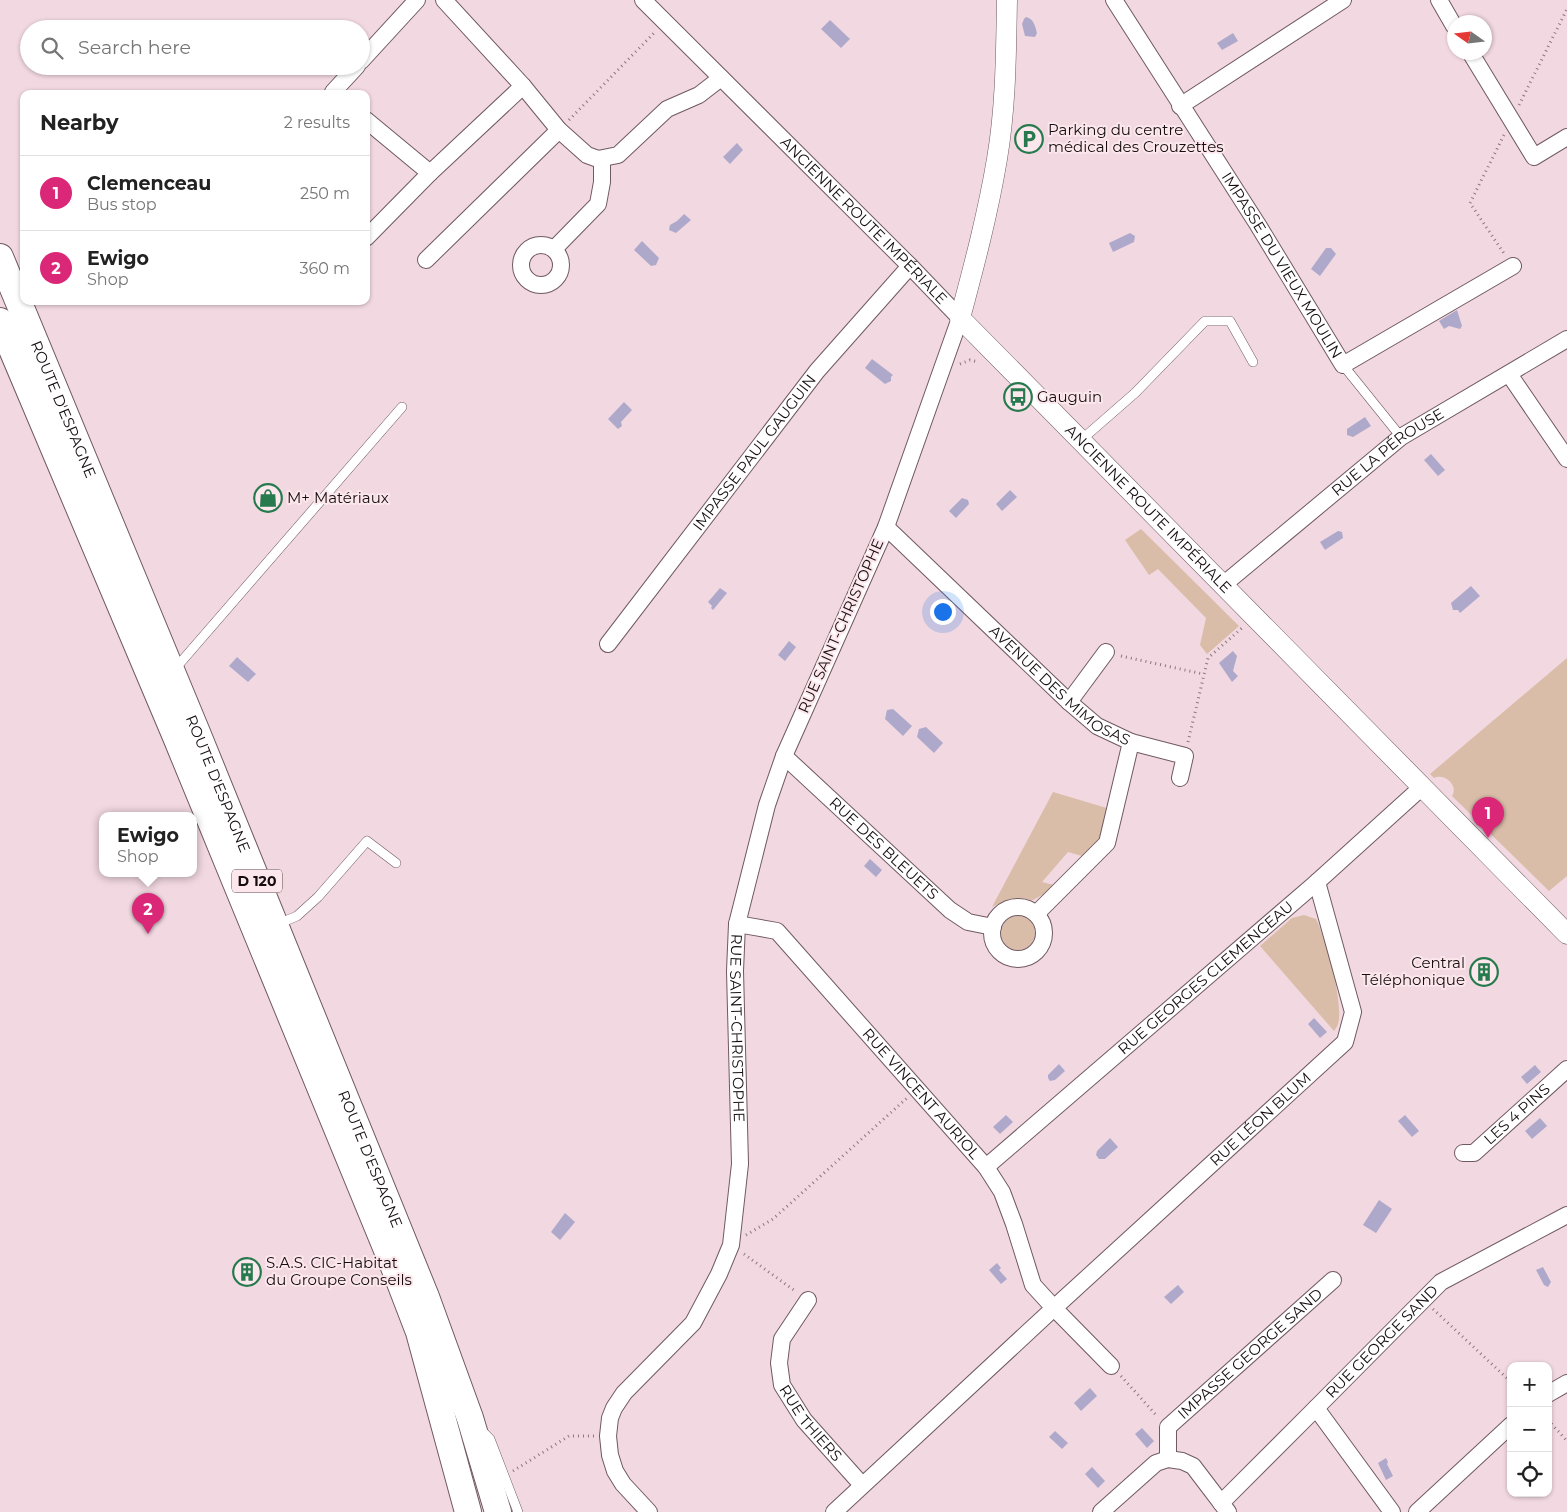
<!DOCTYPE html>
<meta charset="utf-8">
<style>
body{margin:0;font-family:Montserrat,sans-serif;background:#f2f2f2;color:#222}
.controls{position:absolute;right:15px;bottom:15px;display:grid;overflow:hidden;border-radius:10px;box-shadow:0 1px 4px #0004}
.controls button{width:45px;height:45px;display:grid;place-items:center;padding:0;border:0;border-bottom:1px solid #e0e0e0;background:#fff;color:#222;font:25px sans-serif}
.compass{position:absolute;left:1447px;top:15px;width:45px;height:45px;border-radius:50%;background:#fff;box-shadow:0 1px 4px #0004;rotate:284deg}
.you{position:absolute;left:942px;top:611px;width:18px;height:18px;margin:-12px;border:4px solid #fff;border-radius:50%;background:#1a73e8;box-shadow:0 0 0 8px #1a73e833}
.badge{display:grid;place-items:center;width:32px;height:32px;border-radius:50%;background:#db2777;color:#fff;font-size:16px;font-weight:700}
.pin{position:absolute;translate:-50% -41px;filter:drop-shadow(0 1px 2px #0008)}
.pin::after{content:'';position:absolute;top:26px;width:18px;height:15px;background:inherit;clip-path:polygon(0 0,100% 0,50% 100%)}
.popup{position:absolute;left:99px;top:812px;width:98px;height:65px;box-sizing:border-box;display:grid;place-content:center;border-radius:10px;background:#fff;filter:drop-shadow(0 1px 4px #0005);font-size:16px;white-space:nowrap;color:#767676}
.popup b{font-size:19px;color:#222}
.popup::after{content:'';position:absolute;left:50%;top:100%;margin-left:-10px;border:10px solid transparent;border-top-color:#fff}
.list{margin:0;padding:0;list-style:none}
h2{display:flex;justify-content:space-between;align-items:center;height:65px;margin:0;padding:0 20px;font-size:21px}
h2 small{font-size:16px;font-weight:400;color:#767676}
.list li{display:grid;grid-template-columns:32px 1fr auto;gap:15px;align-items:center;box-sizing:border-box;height:75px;padding:0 20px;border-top:1px solid #e0e0e0}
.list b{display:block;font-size:19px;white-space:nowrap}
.list p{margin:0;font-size:16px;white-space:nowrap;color:#767676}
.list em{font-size:16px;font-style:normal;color:#767676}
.icon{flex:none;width:28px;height:28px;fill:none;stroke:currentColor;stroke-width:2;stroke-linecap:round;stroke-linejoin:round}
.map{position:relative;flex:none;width:1567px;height:1512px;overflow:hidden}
.search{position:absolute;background:#fff;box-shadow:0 1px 4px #0004;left:20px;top:20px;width:350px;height:55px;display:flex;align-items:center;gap:12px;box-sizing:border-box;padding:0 18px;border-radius:28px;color:#767676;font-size:19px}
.panel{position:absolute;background:#fff;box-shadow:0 1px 4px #0004;left:20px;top:90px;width:350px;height:215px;border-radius:10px}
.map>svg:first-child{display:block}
.green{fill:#d9bda8}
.water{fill:#aea9cb}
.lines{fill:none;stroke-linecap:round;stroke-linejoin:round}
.service-casing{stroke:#705961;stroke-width:10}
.minor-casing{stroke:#705961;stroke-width:18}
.tertiary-casing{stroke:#705961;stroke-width:21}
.primary-casing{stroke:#705961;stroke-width:28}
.path{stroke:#8a797e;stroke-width:3;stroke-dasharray:1 4;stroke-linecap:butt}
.service{stroke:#fff;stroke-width:9}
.minor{stroke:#fff;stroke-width:16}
.tertiary{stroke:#fff;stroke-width:20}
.primary{stroke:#fff;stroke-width:26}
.labels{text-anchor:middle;stroke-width:4;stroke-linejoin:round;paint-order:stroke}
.shield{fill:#fce7ed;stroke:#5a4e52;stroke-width:1}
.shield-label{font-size:14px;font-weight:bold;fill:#150d10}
.poi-label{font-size:15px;fill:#150d10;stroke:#fce7ed;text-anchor:start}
.street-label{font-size:15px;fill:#150d10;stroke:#fce7ed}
</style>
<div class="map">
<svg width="1567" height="1512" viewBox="0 0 1567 1512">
<rect width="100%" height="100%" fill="#f2d8e0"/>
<!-- green -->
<g class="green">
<path d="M1141,529l98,97 -32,28 -7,-9 6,-27 -48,-49 -9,6 -24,-35z"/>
<path d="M1567,658v218l-18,15 -97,-95c7,-11 -8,-23 -18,-18l-4,-4z"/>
<path d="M1053,792l57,17 -7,27 -21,20 -14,-4 -26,30 12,3 -10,9 -11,6 -24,-1 -17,8z"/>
<path d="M1304,915l12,4c10,19 28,85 22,105 0,1 -3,6 -4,7l-74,-85 32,-28z"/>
<circle cx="1018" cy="933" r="17"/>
</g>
<!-- water -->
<g class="water">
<path d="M1026,17c8,2 9,9 11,16l-2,4 -10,-1 -3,-12 2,-5z"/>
<path d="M830,20l20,19 -9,9 -20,-19z"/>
<path d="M1233,33l5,8 -16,9 -5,-7z"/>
<path d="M737,143l6,7 -13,14 -7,-7z"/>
<path d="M684,214l7,6 -15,13 -7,-3 1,-5 7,-4z"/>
<path d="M1130,233l5,3 -1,6 -21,10 -4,-9z"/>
<path d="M642,241l17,17 -3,7 -5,1 -17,-16z"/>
<path d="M1326,248h5l5,6 -16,22 -9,-7z"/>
<path d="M1457,310l5,16 -2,3 -11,-3 -5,3 -5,-8z"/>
<path d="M872,359l21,16 -2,2v4l-6,3 -20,-16z"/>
<path d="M624,402l8,8 -11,12 1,4 -4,3 -10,-10z"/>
<path d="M1365,417l6,9 -18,11 -6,-2v-6z"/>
<path d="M1431,454l14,16 -7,6 -14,-16z"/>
<path d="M1010,490l7,7 -15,14 -6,-7z"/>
<path d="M962,498l6,2 1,4 -13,14 -7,-7z"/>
<path d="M1338,531l4,1 1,6 -18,12 -5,-8z"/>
<path d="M1471,586l9,10 -20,17 -2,-3h-5l-2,-7z"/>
<path d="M720,588l7,5 -14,17 -2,-2 1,-2 -4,-4z"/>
<path d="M789,641l7,6 -11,14 -7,-6z"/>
<path d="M1233,651l4,5 -4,15 5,5 -6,6 -13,-19z"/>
<path d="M237,657l19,17 -8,8 -19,-16z"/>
<path d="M893,709l19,17 -9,10 -18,-17 2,-9z"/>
<path d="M926,727l17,16 -9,10 -17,-16 2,-8z"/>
<path d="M870,859l12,11 -6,7 -12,-11z"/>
<path d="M1314,1018l13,14 -7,6 -12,-14z"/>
<path d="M1059,1064l6,7 -10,9 -5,1 -2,-3v-3z"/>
<path d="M1535,1065l6,7 -14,12 -6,-7z"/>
<path d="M1006,1115l7,7 -13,12 -7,-7z"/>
<path d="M1405,1115l14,16 -7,6 -14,-16z"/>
<path d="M1540,1118l7,8 -15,13 -7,-8z"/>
<path d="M1110,1138l8,9 -13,12h-6l-3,-4 1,-4z"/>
<path d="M1379,1200l13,9 -16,24 -13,-8z"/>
<path d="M565,1213l10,9 -15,18 -9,-8z"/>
<path d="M997,1263l4,5 -2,2 8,9 -6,5 -12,-14z"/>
<path d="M1543,1267l8,15 -3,5 -4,-2 -8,-15z"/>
<path d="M1178,1285l6,7 -13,12 -7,-7z"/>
<path d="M1090,1388l7,8 -16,15 -7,-8z"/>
<path d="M1142,1428l12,13 -7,7 -12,-14z"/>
<path d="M1055,1431l13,12 -6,6 -13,-12z"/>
<path d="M1386,1458l2,4 -1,2 6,12 -7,4 -8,-17z"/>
<path d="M1092,1467l13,14 -7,7 -13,-14z"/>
</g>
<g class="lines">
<defs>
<g id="service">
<path d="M1343,365l58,72"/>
<path d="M1080,441l55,-48 70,-72h25l23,41"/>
<path d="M174,670l228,-263"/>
<path d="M278,924l19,-8 21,-19 49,-56 29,22"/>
<path d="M482,1431l8,8 28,73"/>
</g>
<g id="minor">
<path d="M444,0l79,86 36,44 28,25 11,4 20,-4 49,-46 32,-14 22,-17"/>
<path id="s1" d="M643,0l267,266 50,52 -74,209 -102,229 -17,49 -30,119 -2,47 5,193 -9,81 -12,29 -26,49 -69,70 -10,15 -4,10 -2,18 2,19 5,16 8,13 26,28"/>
<path id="s2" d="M1114,0l144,225 85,140 170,-99"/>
<path d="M1439,0l15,26"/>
<path d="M1470,52l64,105 33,-20"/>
<path d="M361,61l56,-61"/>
<path d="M335,94l-2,-2 24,-26"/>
<path d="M1180,106l163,-106"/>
<path d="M366,120l64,53 93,-87"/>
<path d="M366,238l64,-65"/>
<circle cx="541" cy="265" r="20"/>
<path d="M554,249l44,-45 4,-22v-23"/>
<path d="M426,260l133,-130"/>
<path d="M1509,374l58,85"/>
<path id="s3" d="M886,527l183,175 28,24 34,16 -24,101 -71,71"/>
<path id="s4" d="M1223,585l178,-148 166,-98"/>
<path id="s5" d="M608,644l209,-273 93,-105"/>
<path d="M1069,702l37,-50"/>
<path d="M1131,742l54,14 -5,22"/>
<path id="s6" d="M784,756l166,154 18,12 25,5"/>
<circle cx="1018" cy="933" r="26"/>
<path id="s7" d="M737,924l40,7 209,236 16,25 12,32 19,61 21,23 -220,204"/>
<path id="s8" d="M1463,1153h11l93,-84"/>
<path id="s9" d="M986,1167l331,-285 105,-95"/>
<path id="s10" d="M808,1300l-26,39 -3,24 3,22 22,35 58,65"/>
<path id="s11" d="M1111,1366l-57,-58 291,-266 8,-30 -36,-130"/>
<path d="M1548,1394l19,-11"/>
<path d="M1316,1408l76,104"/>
<path id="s12" d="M1168,1459v-32l165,-147"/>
<path id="s13" d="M1221,1503l95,-95 125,-126 126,-67"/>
<path d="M1101,1512l55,-49 12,-4 14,2 11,5 35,46"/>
<path d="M1417,1512l94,-87"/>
</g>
<g id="tertiary">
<path id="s14" d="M1007,0c-1,53 -1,106 -10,159 -9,54 -23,107 -37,159l607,616"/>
</g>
<g id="primary">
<path id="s15" d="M0,257l198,478 228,562 44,121 28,94"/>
<path d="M0,321l176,416 218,530 25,65 49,180"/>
</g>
</defs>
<!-- service casing -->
<use href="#service" class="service-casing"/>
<!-- minor casing -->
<use href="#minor" class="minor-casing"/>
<!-- tertiary casing -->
<use href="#tertiary" class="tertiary-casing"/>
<!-- primary casing -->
<use href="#primary" class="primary-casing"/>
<!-- path -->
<g class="path">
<path d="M1519,105l48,-96"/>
<path d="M569,120l86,-88"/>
<path d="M1504,135l-34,68 35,52"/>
<path d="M960,364l10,-4 8,2"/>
<path d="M1121,656l82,18"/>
<path d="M1188,742l20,-84 34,-30"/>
<path d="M746,1235l27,-16 134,-121"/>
<path d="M744,1254l51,37"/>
<path d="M1433,1309l78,73"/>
<path d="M1121,1376l36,40"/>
<path d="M1548,1420l19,21"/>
<path d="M513,1471l56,-35h25"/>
</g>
<!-- service -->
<use href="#service" class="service"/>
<!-- minor -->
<use href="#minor" class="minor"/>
<!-- tertiary -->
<use href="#tertiary" class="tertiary"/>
<!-- primary -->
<use href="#primary" class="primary"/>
</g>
<!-- icons -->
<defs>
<symbol id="parking-ring" viewBox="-11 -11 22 22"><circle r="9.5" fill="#fce7ed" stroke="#267a4d" stroke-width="1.5"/><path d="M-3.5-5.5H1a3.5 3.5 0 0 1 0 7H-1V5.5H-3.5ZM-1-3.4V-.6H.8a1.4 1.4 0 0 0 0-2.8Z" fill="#267a4d"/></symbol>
<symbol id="bus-ring" viewBox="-11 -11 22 22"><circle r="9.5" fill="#fce7ed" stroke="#267a4d" stroke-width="1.5"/><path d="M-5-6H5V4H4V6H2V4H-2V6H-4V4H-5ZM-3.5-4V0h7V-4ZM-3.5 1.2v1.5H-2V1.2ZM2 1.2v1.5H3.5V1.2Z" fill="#267a4d"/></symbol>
<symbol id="shop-ring" viewBox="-11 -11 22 22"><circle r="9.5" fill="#fce7ed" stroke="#267a4d" stroke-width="1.5"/><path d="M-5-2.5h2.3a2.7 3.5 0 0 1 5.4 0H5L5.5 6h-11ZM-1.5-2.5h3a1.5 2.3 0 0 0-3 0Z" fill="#267a4d"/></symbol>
<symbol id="building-ring" viewBox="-11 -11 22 22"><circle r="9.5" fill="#fce7ed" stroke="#267a4d" stroke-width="1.5"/><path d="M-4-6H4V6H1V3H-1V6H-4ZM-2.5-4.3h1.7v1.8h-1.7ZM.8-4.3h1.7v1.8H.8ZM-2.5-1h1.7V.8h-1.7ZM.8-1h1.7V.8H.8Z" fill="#267a4d"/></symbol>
</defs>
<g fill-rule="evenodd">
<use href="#parking-ring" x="1013" y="123" width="32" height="32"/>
<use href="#bus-ring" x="1002" y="381" width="32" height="32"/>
<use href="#shop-ring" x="252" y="482" width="32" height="32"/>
<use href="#building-ring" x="1468" y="956" width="32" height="32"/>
<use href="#building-ring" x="231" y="1256" width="32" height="32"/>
</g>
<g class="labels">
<!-- shield labels -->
<rect class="shield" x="232" y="869.5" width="50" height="23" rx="4"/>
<g class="shield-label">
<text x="257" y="886">D 120</text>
</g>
<!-- poi labels -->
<g class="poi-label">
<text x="1048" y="135">Parking du centre<tspan x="1048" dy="17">médical des Crouzettes</tspan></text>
<text x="1037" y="402">Gauguin</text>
<text x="287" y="503">M+ Matériaux</text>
<text x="1465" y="968" text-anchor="end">Central<tspan x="1465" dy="17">Téléphonique</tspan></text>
<text x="266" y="1268">S.A.S. CIC-Habitat<tspan x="266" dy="17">du Groupe Conseils</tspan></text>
</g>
<!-- street labels -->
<g class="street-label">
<text dy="5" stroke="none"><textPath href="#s1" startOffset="312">ANCIENNE ROUTE IMPÉRIALE</textPath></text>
<text dy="5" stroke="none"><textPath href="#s2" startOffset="314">IMPASSE DU VIEUX MOULIN</textPath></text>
<text dy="5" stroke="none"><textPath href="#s15" startOffset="165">ROUTE D'ESPAGNE</textPath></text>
<text dy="5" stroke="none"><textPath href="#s5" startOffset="241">IMPASSE PAUL GAUGUIN</textPath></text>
<text dy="5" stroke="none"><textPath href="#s4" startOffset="212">RUE LA PÉROUSE</textPath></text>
<text dy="5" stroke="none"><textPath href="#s14" startOffset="591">ANCIENNE ROUTE IMPÉRIALE</textPath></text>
<text transform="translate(841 626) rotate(-66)" y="5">RUE SAINT-CHRISTOPHE</text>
<text dy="5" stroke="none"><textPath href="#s3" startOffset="236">AVENUE DES MIMOSAS</textPath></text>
<text dy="5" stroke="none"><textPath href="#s15" startOffset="570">ROUTE D'ESPAGNE</textPath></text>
<text dy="5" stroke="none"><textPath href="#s6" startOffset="136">RUE DES BLEUETS</textPath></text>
<text dy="5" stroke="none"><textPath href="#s9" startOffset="290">RUE GEORGES CLEMENCEAU</textPath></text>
<text dy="5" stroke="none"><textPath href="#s1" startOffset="1200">RUE SAINT-CHRISTOPHE</textPath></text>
<text dy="5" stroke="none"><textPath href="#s7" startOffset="258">RUE VINCENT AURIOL</textPath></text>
<text dy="5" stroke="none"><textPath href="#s8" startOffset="69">LES 4 PINS</textPath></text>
<text dy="5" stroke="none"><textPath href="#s11" startOffset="361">RUE LÉON BLUM</textPath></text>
<text dy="5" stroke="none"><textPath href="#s15" startOffset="975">ROUTE D'ESPAGNE</textPath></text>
<text dy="5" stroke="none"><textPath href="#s13" startOffset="228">RUE GEORGE SAND</textPath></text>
<text dy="5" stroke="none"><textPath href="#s12" startOffset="142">IMPASSE GEORGE SAND</textPath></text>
<text dy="5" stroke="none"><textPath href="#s10" startOffset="141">RUE THIERS</textPath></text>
</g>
</g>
</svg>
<div class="controls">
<button>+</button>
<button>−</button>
<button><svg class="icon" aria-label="locate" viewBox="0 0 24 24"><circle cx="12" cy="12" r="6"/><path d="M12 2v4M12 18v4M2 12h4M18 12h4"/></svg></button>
</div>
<svg class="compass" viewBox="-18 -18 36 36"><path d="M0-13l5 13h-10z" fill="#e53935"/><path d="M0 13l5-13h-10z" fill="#767676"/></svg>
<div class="you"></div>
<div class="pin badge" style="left:1488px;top:838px">1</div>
<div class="pin badge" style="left:148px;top:934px">2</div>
<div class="popup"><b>Ewigo</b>Shop</div>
<div class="search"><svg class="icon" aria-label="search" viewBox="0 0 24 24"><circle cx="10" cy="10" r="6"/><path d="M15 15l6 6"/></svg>Search here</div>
<section class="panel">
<h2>Nearby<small>2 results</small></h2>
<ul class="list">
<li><span class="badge">1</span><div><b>Clemenceau</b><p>Bus stop</p></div><em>250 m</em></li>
<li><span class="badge">2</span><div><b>Ewigo</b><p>Shop</p></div><em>360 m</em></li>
</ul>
</section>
</div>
